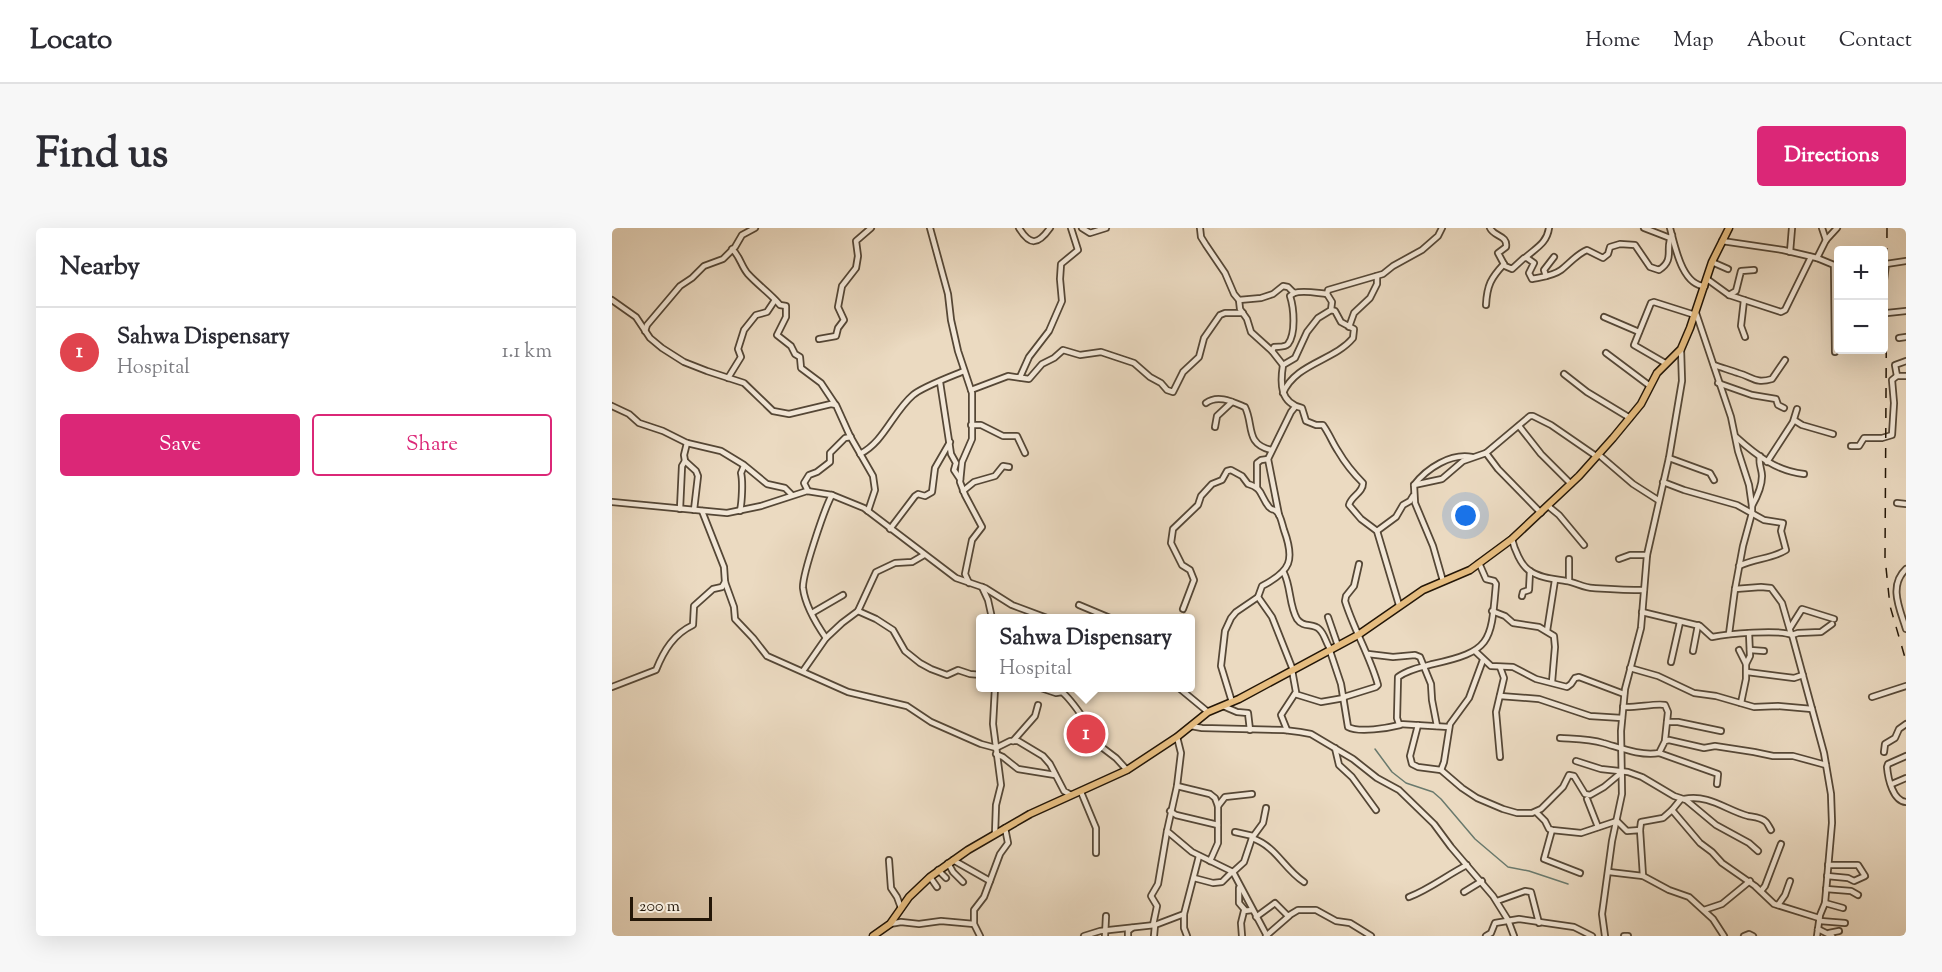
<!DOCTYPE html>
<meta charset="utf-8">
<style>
body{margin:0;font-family:"Sorts Mill Goudy",serif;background:#f7f7f7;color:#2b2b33}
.controls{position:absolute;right:18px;top:18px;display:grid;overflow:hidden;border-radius:6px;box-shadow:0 6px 24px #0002}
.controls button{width:54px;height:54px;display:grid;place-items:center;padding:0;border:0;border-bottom:2px solid #e1e1e2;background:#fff;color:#2b2b33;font:30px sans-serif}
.scale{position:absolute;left:18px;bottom:15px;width:82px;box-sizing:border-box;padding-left:6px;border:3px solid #231607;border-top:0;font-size:16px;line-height:21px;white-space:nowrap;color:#231607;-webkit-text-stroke:4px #f2e7d7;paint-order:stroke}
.you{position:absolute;left:854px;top:288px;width:21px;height:21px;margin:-15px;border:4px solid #fff;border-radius:50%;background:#1a73e8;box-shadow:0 0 0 9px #1a73e833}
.badge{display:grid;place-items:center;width:39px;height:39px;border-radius:50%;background:#db2777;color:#fff;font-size:20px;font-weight:700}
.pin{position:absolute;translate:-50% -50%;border:3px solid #fff;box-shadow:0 2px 6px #0006}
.popup{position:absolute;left:364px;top:386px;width:219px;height:78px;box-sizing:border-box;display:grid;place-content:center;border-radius:6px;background:#fff;filter:drop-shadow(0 2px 4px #0005);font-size:20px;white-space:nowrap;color:#7c7c81}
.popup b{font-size:22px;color:#2b2b33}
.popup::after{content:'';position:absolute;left:50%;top:100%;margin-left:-12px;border:12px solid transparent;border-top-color:#fff}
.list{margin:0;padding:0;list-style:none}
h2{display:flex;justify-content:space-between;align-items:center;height:78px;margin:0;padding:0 24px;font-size:26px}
h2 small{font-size:20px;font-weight:400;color:#7c7c81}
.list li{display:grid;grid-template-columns:39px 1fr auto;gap:18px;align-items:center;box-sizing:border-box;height:90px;padding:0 24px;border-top:2px solid #e1e1e2}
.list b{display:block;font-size:22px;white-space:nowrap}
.list p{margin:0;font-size:20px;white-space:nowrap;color:#7c7c81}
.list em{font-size:20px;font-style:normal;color:#7c7c81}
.actions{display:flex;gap:12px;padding:18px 24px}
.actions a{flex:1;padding:14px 0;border:2px solid #db2777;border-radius:6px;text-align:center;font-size:21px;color:#db2777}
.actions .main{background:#db2777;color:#fff}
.map{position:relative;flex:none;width:1294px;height:708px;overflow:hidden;border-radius:6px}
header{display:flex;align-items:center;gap:36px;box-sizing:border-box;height:84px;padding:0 30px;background:#fff;border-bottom:2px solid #e1e1e2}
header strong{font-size:28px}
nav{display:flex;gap:33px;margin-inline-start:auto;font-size:21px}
.intro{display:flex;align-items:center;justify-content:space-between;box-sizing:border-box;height:144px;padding:0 36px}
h1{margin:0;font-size:42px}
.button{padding:15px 27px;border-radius:6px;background:#db2777;color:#fff;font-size:21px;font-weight:700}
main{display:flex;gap:36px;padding:0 36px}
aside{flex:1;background:#fff;border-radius:6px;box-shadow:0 6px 24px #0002}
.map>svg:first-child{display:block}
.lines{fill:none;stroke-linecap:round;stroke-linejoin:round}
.stream{stroke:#69796d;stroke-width:1.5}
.minor-casing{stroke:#554736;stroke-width:8}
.major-casing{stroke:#231607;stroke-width:9}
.minor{stroke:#f2e7d7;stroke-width:4.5}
.major{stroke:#e6bd80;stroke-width:6}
.rail{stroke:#231607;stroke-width:1.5;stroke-dasharray:10 10;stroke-linecap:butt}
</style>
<header>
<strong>Locato</strong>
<nav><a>Home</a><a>Map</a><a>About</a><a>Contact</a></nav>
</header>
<div class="intro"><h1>Find us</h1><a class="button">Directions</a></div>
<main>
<aside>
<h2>Nearby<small></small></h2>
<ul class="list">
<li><span class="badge" style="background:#e0444e">1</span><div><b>Sahwa Dispensary</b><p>Hospital</p></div><em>1.1 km</em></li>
</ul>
<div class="actions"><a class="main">Save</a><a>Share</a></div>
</aside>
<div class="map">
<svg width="1294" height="708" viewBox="0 0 1294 708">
<rect width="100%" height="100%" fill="#ebdac1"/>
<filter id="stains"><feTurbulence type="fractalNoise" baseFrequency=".00333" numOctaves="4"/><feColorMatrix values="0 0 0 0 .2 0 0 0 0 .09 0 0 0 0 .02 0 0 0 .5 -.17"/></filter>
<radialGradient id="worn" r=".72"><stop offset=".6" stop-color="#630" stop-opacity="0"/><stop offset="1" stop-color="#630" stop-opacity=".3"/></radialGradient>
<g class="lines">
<!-- stream -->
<path class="stream" d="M763,521l17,23 14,11 27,9 8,7 34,40 33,28 21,4 39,13"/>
<defs>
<g id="minor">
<path d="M318,0l18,66 3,26 7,31 14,42v46l-10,23 -2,20 5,13 17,32 -10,13 -7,34 4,9"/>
<path d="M407,0c11,18 19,17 31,0"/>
<path d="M470,0l8,5 16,-5"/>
<path d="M588,0l1,9 5,8 19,28 9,21 5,6 1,9 7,10 4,13 21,19"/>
<path d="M878,0c4,9 18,7 16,19l-8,6 7,13 7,3 12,-11h3l7,5 -5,10 3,6c10,-2 21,-3 29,-9 9,-7 16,-16 26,-20l16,8 5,-4 2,-7 10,-3 15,1 15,22 9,3c17,-11 5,-22 13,-35"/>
<path d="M1032,0l26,10"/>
<path d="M1058,0c5,18 12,58 35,58"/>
<path d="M1210,0l4,12"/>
<path d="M1110,13l61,9 34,8 17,7 1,87"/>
<path d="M120,21c8,7 9,17 16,25 10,11 23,20 32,31l6,1v11l-9,18 14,11 4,8 5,3 1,11 20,15 14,21"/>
<path d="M1178,24l2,-24"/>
<path d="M914,29c10,-9 21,-14 23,-29"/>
<path d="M1205,30l9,-18 11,-12"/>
<path d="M1100,34l16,7"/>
<path d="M934,48l-2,-6 10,-13"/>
<path d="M1095,51l22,16 52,17 4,-2 26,-53"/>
<path d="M1272,52l2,-16 20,-3"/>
<path d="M682,65c10,-3 22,0 33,1"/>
<path d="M1117,67l7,-4 5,-20 13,-1"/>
<path d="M0,72l24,17 14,21 12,10 22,14 23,9 37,12 29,28 16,3 42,-10 5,1 14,31 23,40 2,14 -7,21"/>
<path d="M627,72l22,-2 12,-4 10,-8 5,1 6,6"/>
<path d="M1132,72l-3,26 4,11"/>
<path d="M874,77c1,-20 5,-27 18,-41"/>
<path d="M1084,85l35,104 7,34 11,34 3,21v7l-9,33 -8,43 -6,45"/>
<path d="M1275,85l19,-2"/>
<path d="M992,89l35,15"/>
<path d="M737,99l5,-14 16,-15 7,-14v-8"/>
<path d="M33,103l2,-6 33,-39 12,-8 12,-12 19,-7 12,-12 7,-12 13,-7"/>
<path d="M1287,110l7,-1"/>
<path d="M207,111l17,-3 2,-8 6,-8 -6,-13 4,-21 14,-18 2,-12 -2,-15 15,-13"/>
<path d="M994,125l44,33"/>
<path d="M1053,135l-31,-18 17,-42 3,-1 41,13"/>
<path d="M671,137l-11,-14 2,-4c5,-1 10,1 14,-3 8,-10 6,-36 2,-48l4,-3"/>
<path d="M1102,137c8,3 16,5 24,8 15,4 17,11 34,6l13,-19"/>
<path d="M952,146l23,18 43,26"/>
<path d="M1285,148l-2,-11 11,-4"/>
<path d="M408,149l9,-20 20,-26 13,-30 -2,-22 1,-15 17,-14 -7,-22"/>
<path d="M116,150l13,-21 -3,-8 6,-19 12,-15 11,-3 8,-12"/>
<path d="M328,154l11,72 5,9 -2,7 6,9"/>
<path d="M1106,155l34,12 24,4 2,6 6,3"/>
<path d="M359,162l37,-14 21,3 13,-15 12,-6 9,-8 17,5 21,-3 33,11 16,14 11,6 6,7 6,2 10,-20 16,-15 5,-19 16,-23 5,-2h18"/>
<path d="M671,165c13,-30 51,-32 70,-55l1,-9 -13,-7 -6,-11 -4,-1"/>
<path d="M594,175c12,-9 27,-1 39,4 9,18 0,37 26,43"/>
<path d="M0,178l17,8 10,9 24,8 24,12 34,8 23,14 23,19 18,4 6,6"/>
<path d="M1182,192l8,5 31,9"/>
<path d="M359,197h10l22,11h14l8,17"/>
<path d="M907,198l22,28 30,30"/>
<path d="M603,199l2,-11 15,-14"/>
<path d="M1124,209c20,18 40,34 68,37"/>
<path d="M1239,218h8l5,-8h18l10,-3 2,-32 -2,-23 5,-4h9"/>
<path d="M874,225l44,-37h3l18,9 45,31"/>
<path d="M248,226c24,-12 33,-42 53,-59 9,-8 39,-19 51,-24"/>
<path d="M986,226l35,30 25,16"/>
<path d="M1057,230l41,15 4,7"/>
<path d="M73,233l11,10 2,5 -4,34"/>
<path d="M1155,234l26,-40 4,-13"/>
<path d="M1051,254l21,8 53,15 27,15 19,3 -2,8 5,19c-14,9 -31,8 -47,16"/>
<path d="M802,257l28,-6 21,-18 23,-8 12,16 43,44"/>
<path d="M645,259v-24l4,-3 7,-1"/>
<path d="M196,263l-4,-8 5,-8 8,-3 13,-10v-9l15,-15 6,-1"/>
<path d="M351,263l11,-9 21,-6 8,-10 6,1"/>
<path d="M0,274l115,11 34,-7 46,-15 25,4 32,13 92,70 29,10 27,17 35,13"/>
<path d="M1285,275l9,1"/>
<path d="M936,278l11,9 25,30"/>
<path d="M1140,278c5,-9 10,-19 10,-30 0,-7 -4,-12 -2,-20"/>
<path d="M68,281l2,-43 3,-5 -1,-6 3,-12"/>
<path d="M90,283l22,56 1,15 9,25 1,12 18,19 14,18 81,36 59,14 24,16 50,22 15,4 14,-7h8l25,15 7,8 14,27 7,4"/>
<path d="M128,283c2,-9 3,-30 1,-38l3,-7"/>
<path d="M667,287l-11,-56 23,-47 4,-5"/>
<path d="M278,301l25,-33 3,-2 7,2 7,-4 3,-24 15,-26"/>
<path d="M765,303l19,-14 7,-12 7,-4 3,-5"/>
<path d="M900,311c2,9 9,27 18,32 10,7 24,8 36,10 9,1 18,7 27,7 17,1 33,2 51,2"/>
<path d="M1007,331l11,-4h17"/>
<path d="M1294,341c-18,17 -6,40 0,60"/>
<path d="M672,345c7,14 5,32 13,46 6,9 16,4 22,10 6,5 7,15 12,21"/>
<path d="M831,353l-10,-35 -18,-43 -1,-18c13,-17 37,-32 58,-28"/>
<path d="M957,353v-22"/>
<path d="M370,359l6,13 4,18"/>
<path d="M1123,361l26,-2 10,1 11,15 9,31"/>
<path d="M910,368l1,-4 6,-2 1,-19"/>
<path d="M467,377l31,13"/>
<path d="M787,377l-22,-74 -16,-12 -12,-14c2,-9 14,-12 14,-22 -9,-9 -18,-20 -25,-32 -6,-9 -8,-16 -15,-26h-7l-10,-4 -4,-13c-22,-5 -22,-24 -19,-43l12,-7 12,-26 11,-14 13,-8 1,-8 -5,-8 1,-4 55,-16 10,-8 29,-16 16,-14 4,-8"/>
<path d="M571,381l11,-29 -4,-10 -8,-5 -11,-22 2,-14 25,-24 3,-9 11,-12 10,-4 5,-9 4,-1 11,6 6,8c15,4 12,12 21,23 5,5 3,0 8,5 4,4 5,12 7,18 11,30 7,41 -22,56l-4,11 14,20 21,53"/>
<path d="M246,383l18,8 17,11 12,21 15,12 11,6 16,6 11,-5 12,4 11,1"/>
<path d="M880,383l13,5 8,7 26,4 15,9 1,11 -3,35"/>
<path d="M1030,384l58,14 12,11c15,-3 67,-8 80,-2l32,118 7,41 1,29 -7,80 -5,12 -3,21"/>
<path d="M200,385l31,-18"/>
<path d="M716,389l10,29"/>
<path d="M1178,400l12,-19 32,10"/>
<path d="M935,403l8,-51"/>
<path d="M1180,407l6,-2 23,-1 11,-8"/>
<path d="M214,410c-9,-13 -21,-34 -23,-50 -1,-13 22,-81 29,-93"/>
<path d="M1127,422l7,14"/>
<path d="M1138,422l14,1"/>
<path d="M718,423l11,33 7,43c11,6 40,1 52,-2"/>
<path d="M863,423l16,15 22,1 23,12 31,8 4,-3 4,-6 4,-1 45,17"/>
<path d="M1081,423l5,-26"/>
<path d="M756,426l25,3 22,-2 5,2 11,27 1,16 5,26"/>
<path d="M1059,434l9,-40"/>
<path d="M1018,440l28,8 36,17 22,3 38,11 24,-1 34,3"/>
<path d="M191,443l23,-33 16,-15 16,-12 18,-39 19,-9 17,-1 12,-7"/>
<path d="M1135,444l47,6 9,-3"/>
<path d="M0,459l44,-17c8,-20 18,-36 37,-45l1,-19 19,-17 9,-2 3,-5"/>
<path d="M383,460l-2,36 8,61 -5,20 -1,29"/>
<path d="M429,460l15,5 6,-1c11,9 20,25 29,37"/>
<path d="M567,460l29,24"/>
<path d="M683,466l26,8 23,-4"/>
<path d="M888,468l39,3 51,17 32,2"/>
<path d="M732,469l32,-10 2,-2c-8,-29 -24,-55 -33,-84l1,-5 8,-10 5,-22"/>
<path d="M1260,469l34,-11"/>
<path d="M620,474l-11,-36 4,-35 6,-13 5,-6 22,-15"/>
<path d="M1129,475l5,-24v-15l4,-8 -1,-23"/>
<path d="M611,478l14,6 11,1 2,17"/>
<path d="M1011,479c13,1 33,-4 42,-2l3,7 -3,28"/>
<path d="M1055,494h11l43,9"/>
<path d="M806,497l-8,31 2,8 6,3 23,3 21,18 15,10 26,11 14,4h15l9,-4 22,-22 6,-12 5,1 11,18 5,1 14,-8 18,-15"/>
<path d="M579,498l11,2 82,2 16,2 11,2 42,25 24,19 22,12 35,34 17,23 42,49 15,24 6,16"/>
<path d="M837,499l-50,-3 -2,-6 1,-41c9,-7 23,-10 35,-13 59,-13 58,-22 63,-80l-2,-3 -8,-2 -7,-16"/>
<path d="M675,502l-6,-15 15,-23 -4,-22"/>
<path d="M565,509l4,16 -4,33 -10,45 25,21 41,20 34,64"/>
<path d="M948,510c14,1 30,1 43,5 18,5 37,13 56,10l6,-12 4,-1 35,8 11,-2 39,6 19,4h20l33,9"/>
<path d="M479,511l25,19 11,12"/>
<path d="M401,513l22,-25 3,-11"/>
<path d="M723,520l4,17 13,12 24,33"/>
<path d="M1272,524l1,-8 10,-6 4,-9 7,-5"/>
<path d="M1047,525l59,21 -1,10"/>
<path d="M384,526l7,3 15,12 37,6"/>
<path d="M1294,528l-18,8 -1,3c1,12 6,34 19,35"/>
<path d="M888,529l-4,-45 8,-34 -4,-11"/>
<path d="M964,533l25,8 27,3 14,5 32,19 12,4 30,25 33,18 9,8"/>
<path d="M829,542l3,-8 6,-38 19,-26 14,-38"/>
<path d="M1280,556l14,-6"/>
<path d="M565,558l33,8 5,4 3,8v37l-8,18"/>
<path d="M469,564l15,36v25"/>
<path d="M975,571l11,28"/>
<path d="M1069,571l-9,11 28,33 12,9 10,11 33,23 19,18 45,14"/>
<path d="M1072,571c25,-5 42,11 64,17 6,1 13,1 18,6 2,2 3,5 5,8"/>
<path d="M606,578l7,-9 27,-3"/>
<path d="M558,583l6,4 42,10"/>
<path d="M924,584l9,9 4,8 3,1 29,3 36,-12 10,10 13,-1 3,46"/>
<path d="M940,602l-8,29 36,14"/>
<path d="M1028,602l1,-8 22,-4 9,-8"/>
<path d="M623,604l18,4"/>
<path d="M640,610c25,9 31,30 52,44"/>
<path d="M277,632l2,28 6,9 4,11"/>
<path d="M341,632l37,21"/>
<path d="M336,635l5,9 10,10"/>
<path d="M326,642l8,8"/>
<path d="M621,644l11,-10 8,-24 11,-15 3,-15"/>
<path d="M997,644l34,4 26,14 20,7 24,22 11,17"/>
<path d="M1215,648l21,2 6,3 11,-5 -7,-11h-30"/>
<path d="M318,649l7,10"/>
<path d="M582,650l19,5 9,-1 10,-10"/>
<path d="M627,660v15l6,7"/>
<path d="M1214,661l25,2 7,4"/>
<path d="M1149,663l4,-5 16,-42"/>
<path d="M852,664l18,-11"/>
<path d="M797,669c21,-8 38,-22 58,-32"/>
<path d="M885,673l28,-10 6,1 8,31"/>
<path d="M1213,675l18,5"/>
<path d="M1166,677l7,-10 5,-14"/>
<path d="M1092,682l18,-6 28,-23"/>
<path d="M572,686v14l3,8"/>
<path d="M644,689l19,-14 13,13 10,-6h18l20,11 14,2 21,13"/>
<path d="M1208,693l25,2"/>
<path d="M278,696l11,-2 18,2 22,-3 33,3"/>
<path d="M541,697l4,-19 -6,-10 7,-12 9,-53"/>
<path d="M1206,701l14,7"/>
<path d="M1217,705l10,-2"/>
<path d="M368,708l-6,-12v-14l10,-13 16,-43 8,-11 -3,-15"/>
<path d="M472,708l16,-5 55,-6"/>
<path d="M493,708l1,-20"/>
<path d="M516,708v-5l4,-3"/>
<path d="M542,708l1,-11 29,-11 15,-58"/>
<path d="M630,708l-1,-13 3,-12 8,-1"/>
<path d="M654,708l23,-20"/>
<path d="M874,708l5,-3 4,-10 24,-4 55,8 18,9"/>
<path d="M993,708l-3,-22 10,-73 10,-47 -1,-63 4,-42 16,-61 6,-73 22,-97 13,-77 -1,-32"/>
<path d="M1012,708h4"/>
<path d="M1132,708l5,-2 4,2"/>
</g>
<path id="major" d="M261,708l17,-12 19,-27 21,-20 38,-27 62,-36 97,-44 50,-33 31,-25 31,-13 119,-64 65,-45 47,-20 42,-31 67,-63 34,-38 28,-34 16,-31 24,-24 9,-21 22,-66 17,-34"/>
</defs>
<!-- minor casing -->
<use href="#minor" class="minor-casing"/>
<!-- major casing -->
<use href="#major" class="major-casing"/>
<!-- minor -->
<use href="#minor" class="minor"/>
<!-- major -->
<use href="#major" class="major"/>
<!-- rail -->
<path class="rail" d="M1275,0l-2,330 5,48 16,55"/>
</g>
<rect width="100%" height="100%" filter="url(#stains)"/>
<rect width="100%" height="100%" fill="url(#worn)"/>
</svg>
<div class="controls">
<button>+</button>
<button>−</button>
</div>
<div class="scale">200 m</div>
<div class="you"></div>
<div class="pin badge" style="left:474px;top:506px;background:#e0444e">1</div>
<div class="popup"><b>Sahwa Dispensary</b>Hospital</div>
</div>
</main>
